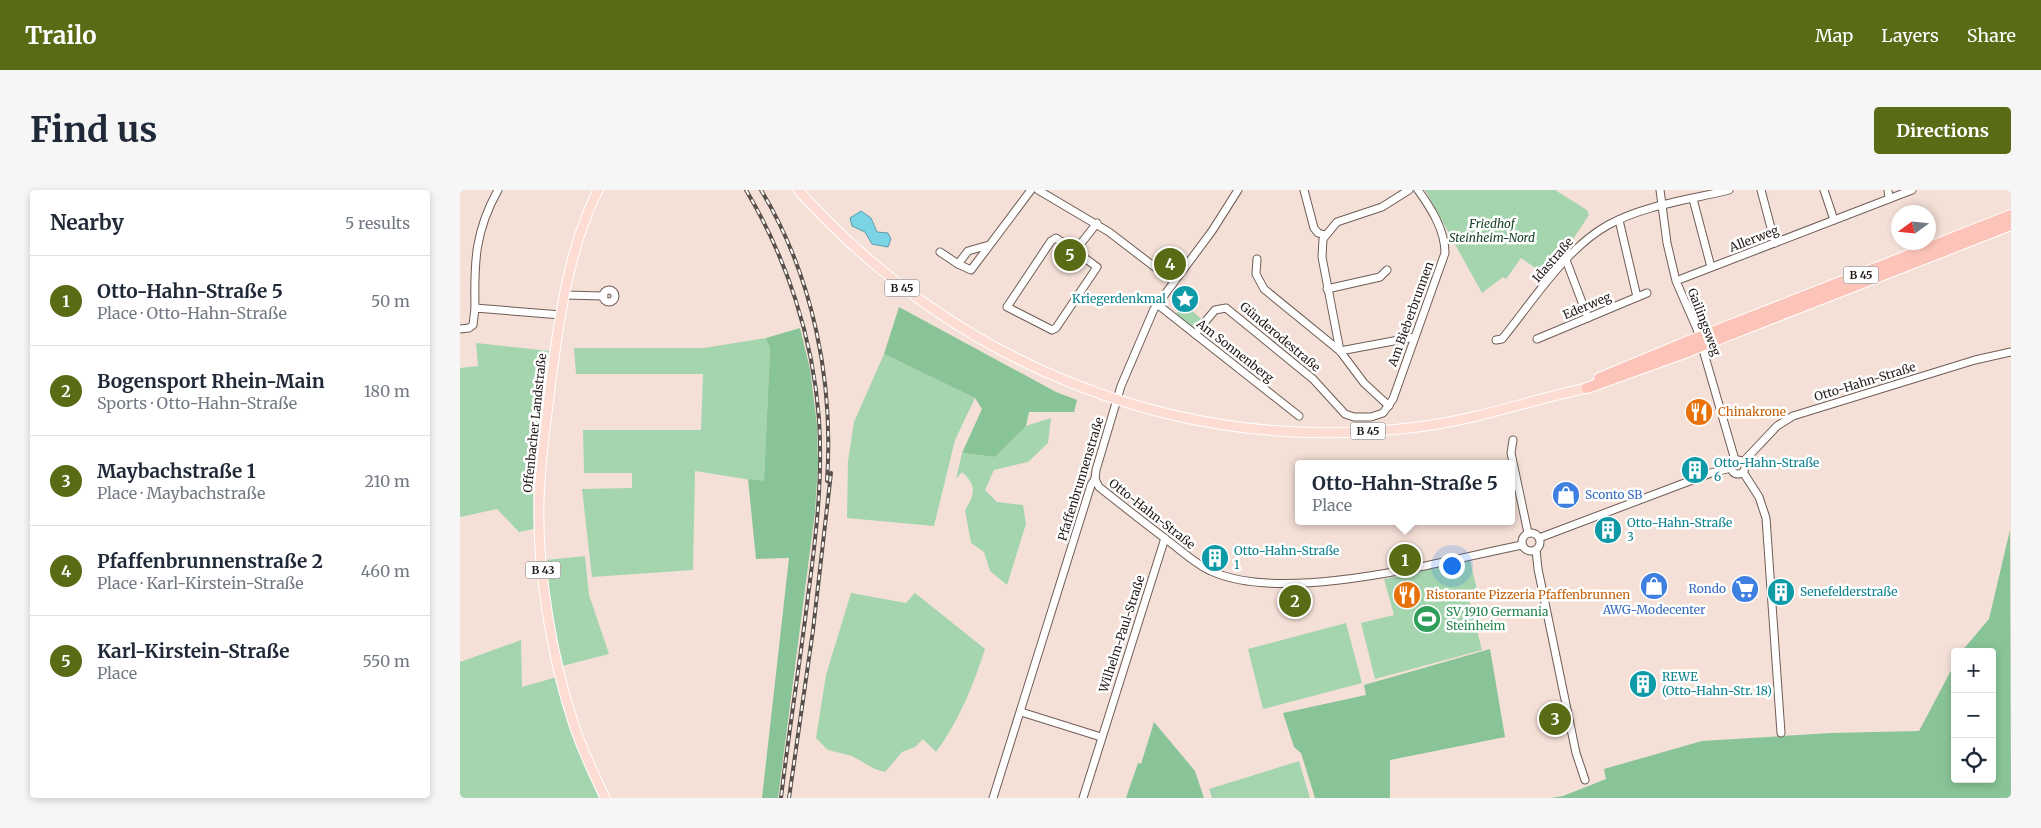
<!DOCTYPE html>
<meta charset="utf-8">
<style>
body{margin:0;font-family:Merriweather,serif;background:#f6f6f7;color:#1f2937}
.controls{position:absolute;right:15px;bottom:15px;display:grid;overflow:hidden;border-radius:5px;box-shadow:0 2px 8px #0003}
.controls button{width:45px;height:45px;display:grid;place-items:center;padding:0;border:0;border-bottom:1px solid #e0e1e3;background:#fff;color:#1f2937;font:25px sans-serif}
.compass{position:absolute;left:1431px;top:15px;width:45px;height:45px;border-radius:50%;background:#fff;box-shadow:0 2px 8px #0003;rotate:255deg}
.you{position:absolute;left:991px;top:375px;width:18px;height:18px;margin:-12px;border:4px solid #fff;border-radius:50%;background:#1a73e8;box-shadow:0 0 0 8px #1a73e833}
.badge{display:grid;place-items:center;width:32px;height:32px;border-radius:50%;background:#5a6b16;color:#fff;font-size:16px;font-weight:700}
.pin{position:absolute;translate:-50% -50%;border:2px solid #fff;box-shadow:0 1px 5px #0006}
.popup{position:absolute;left:835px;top:270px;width:220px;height:65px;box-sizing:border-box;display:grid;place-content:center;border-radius:5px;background:#fff;filter:drop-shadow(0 1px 4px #0005);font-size:16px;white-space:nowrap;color:#747a83}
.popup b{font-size:19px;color:#1f2937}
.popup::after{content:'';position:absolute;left:50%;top:100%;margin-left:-10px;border:10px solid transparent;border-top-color:#fff}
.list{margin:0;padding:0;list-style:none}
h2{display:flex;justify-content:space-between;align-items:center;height:65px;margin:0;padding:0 20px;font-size:21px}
h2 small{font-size:16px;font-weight:400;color:#747a83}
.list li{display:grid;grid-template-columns:32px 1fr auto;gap:15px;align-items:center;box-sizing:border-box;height:90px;padding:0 20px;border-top:1px solid #e0e1e3}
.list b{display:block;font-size:19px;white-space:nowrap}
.list p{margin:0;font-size:16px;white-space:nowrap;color:#747a83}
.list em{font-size:16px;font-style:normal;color:#747a83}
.icon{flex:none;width:28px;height:28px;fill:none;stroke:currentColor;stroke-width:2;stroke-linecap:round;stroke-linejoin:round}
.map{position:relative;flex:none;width:1551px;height:608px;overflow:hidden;border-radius:5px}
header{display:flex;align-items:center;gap:30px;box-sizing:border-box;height:70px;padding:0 25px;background:#5a6b16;color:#fff}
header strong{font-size:24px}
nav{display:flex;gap:28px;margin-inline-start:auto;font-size:18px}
.intro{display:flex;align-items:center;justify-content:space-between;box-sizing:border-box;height:120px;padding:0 30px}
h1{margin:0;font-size:35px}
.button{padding:12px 22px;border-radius:5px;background:#5a6b16;color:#fff;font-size:18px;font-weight:700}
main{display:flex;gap:30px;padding:0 30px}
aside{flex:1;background:#fff;border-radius:5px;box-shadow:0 2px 8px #0003}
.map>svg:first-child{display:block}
.green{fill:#a4d5af}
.forest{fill:#88c497}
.water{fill:#7bd3e6;stroke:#609ca8}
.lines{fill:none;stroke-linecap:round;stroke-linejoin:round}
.minor-casing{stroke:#6e5d55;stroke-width:9}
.major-casing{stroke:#fff;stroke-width:11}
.highway-casing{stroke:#fff;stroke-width:12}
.minor{stroke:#fff;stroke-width:7}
.major{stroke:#fddcd4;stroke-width:9}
.highway{stroke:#fcc4b8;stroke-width:10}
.rail-casing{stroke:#5a504b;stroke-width:4}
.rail{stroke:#fff;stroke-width:2;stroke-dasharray:5.5;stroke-linecap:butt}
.highway-bridge-casing{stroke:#fff;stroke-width:12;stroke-linecap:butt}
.highway-bridge{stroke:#fcc4b8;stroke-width:10}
.labels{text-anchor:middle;stroke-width:5;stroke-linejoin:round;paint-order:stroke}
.shield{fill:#fff;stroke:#645f5d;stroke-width:1}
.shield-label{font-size:11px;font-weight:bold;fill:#221b18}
.park-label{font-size:12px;font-style:italic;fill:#184426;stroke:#fff}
.street-label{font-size:12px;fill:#221b18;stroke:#fff}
.culture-label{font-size:12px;fill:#0d838f;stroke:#fff;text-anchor:start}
.food-label{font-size:12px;fill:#c56008;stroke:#fff;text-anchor:start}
.shop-label{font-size:12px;fill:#366cbe;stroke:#fff;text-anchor:start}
.leisure-label{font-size:12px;fill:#27864d;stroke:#fff;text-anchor:start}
</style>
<header>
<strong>Trailo</strong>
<nav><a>Map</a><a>Layers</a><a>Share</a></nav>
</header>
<div class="intro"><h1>Find us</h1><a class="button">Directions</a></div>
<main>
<aside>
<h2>Nearby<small>5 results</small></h2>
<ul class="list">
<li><span class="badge">1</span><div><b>Otto-Hahn-Straße 5</b><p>Place · Otto-Hahn-Straße</p></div><em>50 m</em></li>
<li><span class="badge">2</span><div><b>Bogensport Rhein-Main</b><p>Sports · Otto-Hahn-Straße</p></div><em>180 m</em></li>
<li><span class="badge">3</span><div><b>Maybachstraße 1</b><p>Place · Maybachstraße</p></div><em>210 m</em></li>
<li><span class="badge">4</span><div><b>Pfaffenbrunnenstraße 2</b><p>Place · Karl-Kirstein-Straße</p></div><em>460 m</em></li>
<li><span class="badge">5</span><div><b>Karl-Kirstein-Straße</b><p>Place</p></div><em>550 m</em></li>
</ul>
</aside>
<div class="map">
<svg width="1551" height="608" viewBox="0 0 1551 608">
<rect width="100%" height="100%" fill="#f4e0d7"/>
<!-- green -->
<g class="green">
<path d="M965,0h130l32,20 2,5 -41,62 -27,-19 -15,21 -3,-2 -21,16z"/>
<path d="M725,114l16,15 -8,10 -17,-15z"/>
<path d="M306,148l4,10 -6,134 -69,-11 -2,99 -101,7 -10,-88 50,-1v-15h-48l-1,-43h118l2,-56h-127l-2,-26h130z"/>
<path d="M16,153l73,8 -16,131 1,47 -15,3 -22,-23 -37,8v-149l18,-2z"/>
<path d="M424,164l91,44 -20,42 -21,86 -87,-8 1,-57 6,-39z"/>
<path d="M591,228l-3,25 -20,19 -34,8 -9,20 12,12 26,3 3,19 -19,61 -17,-14 -6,-19 -13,-9 -6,-33c10,-15 12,-25 -3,-38l-6,7 6,-26 33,4 31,-31z"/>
<path d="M125,366l4,39 20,59 -47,12 -10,-52 -6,-54z"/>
<path d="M1010,371l7,28 -10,3 15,58 -107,29 -14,-56 33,-8 -10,-36z"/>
<path d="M391,403l55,10 9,-10 70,56c-12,37 -26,72 -49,103l-13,-13 -8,8 -13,5 -17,20 -10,-3 -23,-13 -24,-6 -12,-12 10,-63z"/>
<path d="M886,433l16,60 -99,26 -15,-60z"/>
<path d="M61,450l1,47 35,-10 27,86 16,35h-140v-136z"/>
<path d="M839,571l11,37h-98l-3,-9z"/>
</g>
<!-- forest -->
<g class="forest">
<path d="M439,117l157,85 21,8 -3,12h-45l-3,14 -31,31 -33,-4 20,-44 -7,-11 -91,-44z"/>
<path d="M340,138l10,41 7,56 1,39 -3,48 -37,286h-16l27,-240 -33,1 -8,-80 16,2 6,-133 -4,-10z"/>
<path d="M1550,340l1,268h-460l12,-2 43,-17 -2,-10 98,-28 129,-8 88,-2 36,-68v116h37v-127h-31l28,-33z"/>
<path d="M1030,459l15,88 -115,23v38h-75l-14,-45 -7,-6 -11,-34 83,-18 -2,-10z"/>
<path d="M694,532l41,49 9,27h-78l12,-35 3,1z"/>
</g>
<!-- water -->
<path class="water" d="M401,21l10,7 6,14 11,1 3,6 -3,8 -16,-3 -7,-12 -13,-6 -2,-8z"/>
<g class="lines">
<defs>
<g id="minor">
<path d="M578,0l71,42 64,49"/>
<path d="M844,0l10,38 4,5 7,2"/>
<path d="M1200,0l7,53 9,38 21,48 38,131"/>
<path d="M1301,0l14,53"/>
<path d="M1364,0l10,30"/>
<path d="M1428,0l1,9"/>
<path d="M1233,9l18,68"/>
<path d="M1159,30l18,77"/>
<path d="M529,55l-21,6 -10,13 13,6 60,-80"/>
<path d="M615,61l-19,-13 -5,3 -44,66 45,23 4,-2 41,-61 -22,-16 22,-28"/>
<path d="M480,62l18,12"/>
<path d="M797,69l-1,15 8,15 76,62 24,32 25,23"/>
<path d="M1106,70l22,58"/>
<path d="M1221,89l231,-89"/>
<path d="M867,99l53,-12 7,-7"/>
<circle cx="149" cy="106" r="6"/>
<path d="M105,105l39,1"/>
<path d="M697,114l142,112"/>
<path d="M15,118c-1,-46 0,-77 23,-118"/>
<path d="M0,139l9,-1 4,-3 2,-17 86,7"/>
<path d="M735,144l20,-24 11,-2 87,71 32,35 9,3h17l12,-4 10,-14 52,-146c0,-23 -14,-45 -27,-63"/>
<path d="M1077,149l110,-46"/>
<path d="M1036,150l6,-1c31,-38 63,-90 106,-114 36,-20 81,-25 121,-35"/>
<path d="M880,161l-18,-94 1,-18 14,-17 45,-15 27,-17"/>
<path d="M880,161l75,-14"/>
<path d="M1053,250l-2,13 17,80"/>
<circle cx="1278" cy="277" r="7"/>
<path d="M1283,272l34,-36 16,-10 182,-56 36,-8"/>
<path d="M1283,282l16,25 7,21 15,215"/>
<path d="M635,289l4,8c24,19 48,38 72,56 13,10 26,22 40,28 74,34 231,-10 311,-26"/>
<circle cx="1071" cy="352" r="9"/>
<path d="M1079,348l172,-65 20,-5"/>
<path d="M1076,360l2,19 38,184 9,27"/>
<path d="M561,522l80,25"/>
<path d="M533,608l98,-313 4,-6 1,-9 25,-84 33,-77 58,-78 26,-41"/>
<path d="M623,608l82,-260"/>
</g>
<g id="major">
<path d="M138,0c-28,56 -38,122 -46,183 -5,42 -12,85 -13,128 -2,69 13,158 35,224 8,25 20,49 31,73"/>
<path d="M338,0c159,176 382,267 620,237 58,-7 112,-27 169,-39"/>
</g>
<g id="highway">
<path d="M1250,143l301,-118"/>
<path d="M1254,151l297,-116"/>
<path d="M1139,188l87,-36"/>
<path d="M1127,198l103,-37"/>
</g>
</defs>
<!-- minor casing -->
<use href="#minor" class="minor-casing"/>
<!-- major casing -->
<use href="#major" class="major-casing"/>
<!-- highway casing -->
<use href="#highway" class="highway-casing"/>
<!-- minor -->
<use href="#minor" class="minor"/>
<!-- major -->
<use href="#major" class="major"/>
<!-- highway -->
<use href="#highway" class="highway"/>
<defs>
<g id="rail">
<path d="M286,0c41,69 67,148 73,229 4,59 -3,118 -11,177 -8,67 -19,134 -27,202"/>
<path d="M301,0c52,86 73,191 66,291"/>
<path d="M329,608l24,-168 18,-157"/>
</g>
</defs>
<!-- rail casing -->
<use href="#rail" class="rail-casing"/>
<!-- rail -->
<use href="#rail" class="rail"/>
<defs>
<g id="highway-bridge">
<path d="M1226,152l24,-9"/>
<path d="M1230,161l24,-10"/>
</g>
</defs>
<!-- highway-bridge casing -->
<use href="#highway-bridge" class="highway-bridge-casing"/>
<!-- highway-bridge -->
<use href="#highway-bridge" class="highway-bridge"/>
</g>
<!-- icons -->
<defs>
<symbol id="sight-disc" viewBox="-11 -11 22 22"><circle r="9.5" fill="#0f9aa8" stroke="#fff"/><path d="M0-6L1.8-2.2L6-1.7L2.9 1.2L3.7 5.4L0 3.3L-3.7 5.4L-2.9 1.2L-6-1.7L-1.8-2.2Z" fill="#fff"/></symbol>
<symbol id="restaurant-disc" viewBox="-11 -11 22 22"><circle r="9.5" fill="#e8710a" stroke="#fff"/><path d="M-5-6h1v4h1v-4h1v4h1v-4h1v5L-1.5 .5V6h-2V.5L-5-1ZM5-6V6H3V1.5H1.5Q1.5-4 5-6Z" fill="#fff"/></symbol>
<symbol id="building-disc" viewBox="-11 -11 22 22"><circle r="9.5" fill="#0f9aa8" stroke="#fff"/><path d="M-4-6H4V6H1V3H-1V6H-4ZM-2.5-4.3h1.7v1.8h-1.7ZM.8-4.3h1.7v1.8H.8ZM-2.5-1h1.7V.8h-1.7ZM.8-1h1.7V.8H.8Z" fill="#fff"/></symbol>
<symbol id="shop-disc" viewBox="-11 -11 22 22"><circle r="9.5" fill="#3f7fe0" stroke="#fff"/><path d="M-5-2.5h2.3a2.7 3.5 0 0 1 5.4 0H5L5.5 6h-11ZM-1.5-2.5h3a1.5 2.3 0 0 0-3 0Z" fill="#fff"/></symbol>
<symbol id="supermarket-disc" viewBox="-11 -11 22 22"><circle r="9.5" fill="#3f7fe0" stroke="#fff"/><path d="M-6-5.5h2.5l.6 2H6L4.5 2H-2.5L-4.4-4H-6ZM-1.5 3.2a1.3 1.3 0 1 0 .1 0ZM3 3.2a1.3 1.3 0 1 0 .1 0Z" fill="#fff"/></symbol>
<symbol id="stadium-disc" viewBox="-11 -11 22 22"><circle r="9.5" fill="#2e9e5b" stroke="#fff"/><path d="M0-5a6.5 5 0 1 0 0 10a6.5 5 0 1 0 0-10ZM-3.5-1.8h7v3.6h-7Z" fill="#fff"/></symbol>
</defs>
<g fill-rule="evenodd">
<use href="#sight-disc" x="709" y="93" width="32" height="32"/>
<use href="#restaurant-disc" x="1223" y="206" width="32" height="32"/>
<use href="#building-disc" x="1219" y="264" width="32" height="32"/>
<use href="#shop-disc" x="1090" y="289" width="32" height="32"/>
<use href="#building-disc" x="1132" y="324" width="32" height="32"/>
<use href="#building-disc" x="739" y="352" width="32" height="32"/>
<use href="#shop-disc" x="1178" y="380" width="32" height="32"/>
<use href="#supermarket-disc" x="1269" y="383" width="32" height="32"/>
<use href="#building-disc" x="1305" y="386" width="32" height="32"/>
<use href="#restaurant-disc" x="931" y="389" width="32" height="32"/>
<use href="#stadium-disc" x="951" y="413" width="32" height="32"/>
<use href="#building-disc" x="1167" y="478" width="32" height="32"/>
</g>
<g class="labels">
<!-- shield labels -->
<g class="shield">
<rect x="1383.5" y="76.5" width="35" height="17" rx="4"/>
<rect x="424.5" y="89.5" width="35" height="17" rx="4"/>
<rect x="890.5" y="232.5" width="35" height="17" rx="4"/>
<rect x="65.5" y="371.5" width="35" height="17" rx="4"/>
</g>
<g class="shield-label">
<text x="1401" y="89">B 45</text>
<text x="442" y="102">B 45</text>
<text x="908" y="245">B 45</text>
<text x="83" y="384">B 43</text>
</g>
<!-- park labels -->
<g class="park-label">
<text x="1032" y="38">Friedhof<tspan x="1032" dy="14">Steinheim-Nord</tspan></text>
</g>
<!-- street labels -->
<g class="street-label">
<text transform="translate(1294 49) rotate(-21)" y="4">Allerweg</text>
<text transform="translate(1093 70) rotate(-49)" y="4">Idastraße</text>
<text transform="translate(1127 116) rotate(-23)" y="4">Ederweg</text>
<text transform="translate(951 124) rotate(-70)" y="4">Am Bieberbrunnen</text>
<text transform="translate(1244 132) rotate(69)" y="4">Gailingsweg</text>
<text transform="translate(820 147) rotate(40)" y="4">Günderodestraße</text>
<text transform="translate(775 161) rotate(38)" y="4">Am Sonnenberg</text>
<text transform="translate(1405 192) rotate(-17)" y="4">Otto-Hahn-Straße</text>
<text transform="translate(75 233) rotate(-84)" y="4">Offenbacher Landstraße</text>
<text transform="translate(621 289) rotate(-73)" y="4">Pfaffenbrunnenstraße</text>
<text transform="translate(692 324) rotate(38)" y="4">Otto-Hahn-Straße</text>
<text transform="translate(662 444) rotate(-72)" y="4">Wilhelm-Paul-Straße</text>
</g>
<!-- culture labels -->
<g class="culture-label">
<text x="706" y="113" text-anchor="end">Kriegerdenkmal</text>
<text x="1254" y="277">Otto-Hahn-Straße<tspan x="1254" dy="14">6</tspan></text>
<text x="1167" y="337">Otto-Hahn-Straße<tspan x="1167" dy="14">3</tspan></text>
<text x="774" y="365">Otto-Hahn-Straße<tspan x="774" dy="14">1</tspan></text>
<text x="1340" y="406">Senefelderstraße</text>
<text x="1202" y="491">REWE<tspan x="1202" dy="14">(Otto-Hahn-Str. 18)</tspan></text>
</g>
<!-- food labels -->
<g class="food-label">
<text x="1258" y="226">Chinakrone</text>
<text x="966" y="409">Ristorante Pizzeria Pfaffenbrunnen</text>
</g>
<!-- shop labels -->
<g class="shop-label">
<text x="1125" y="309">Sconto SB</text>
<text x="1266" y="403" text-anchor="end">Rondo</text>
<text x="1194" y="424" text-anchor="middle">AWG-Modecenter</text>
</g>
<!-- leisure labels -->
<g class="leisure-label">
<text x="986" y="426">SV 1910 Germania<tspan x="986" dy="14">Steinheim</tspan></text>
</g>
</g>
</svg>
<div class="controls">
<button>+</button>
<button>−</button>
<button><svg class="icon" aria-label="locate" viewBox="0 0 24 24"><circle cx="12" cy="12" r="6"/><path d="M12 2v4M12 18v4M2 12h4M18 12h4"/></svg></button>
</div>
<svg class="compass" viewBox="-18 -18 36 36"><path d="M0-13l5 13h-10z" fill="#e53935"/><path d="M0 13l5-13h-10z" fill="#747a83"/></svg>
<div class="you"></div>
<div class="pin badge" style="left:945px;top:370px">1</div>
<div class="popup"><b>Otto-Hahn-Straße 5</b>Place</div>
<div class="pin badge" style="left:835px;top:411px">2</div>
<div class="pin badge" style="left:1095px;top:529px">3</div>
<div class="pin badge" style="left:710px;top:74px">4</div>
<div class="pin badge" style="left:610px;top:65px">5</div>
</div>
</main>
